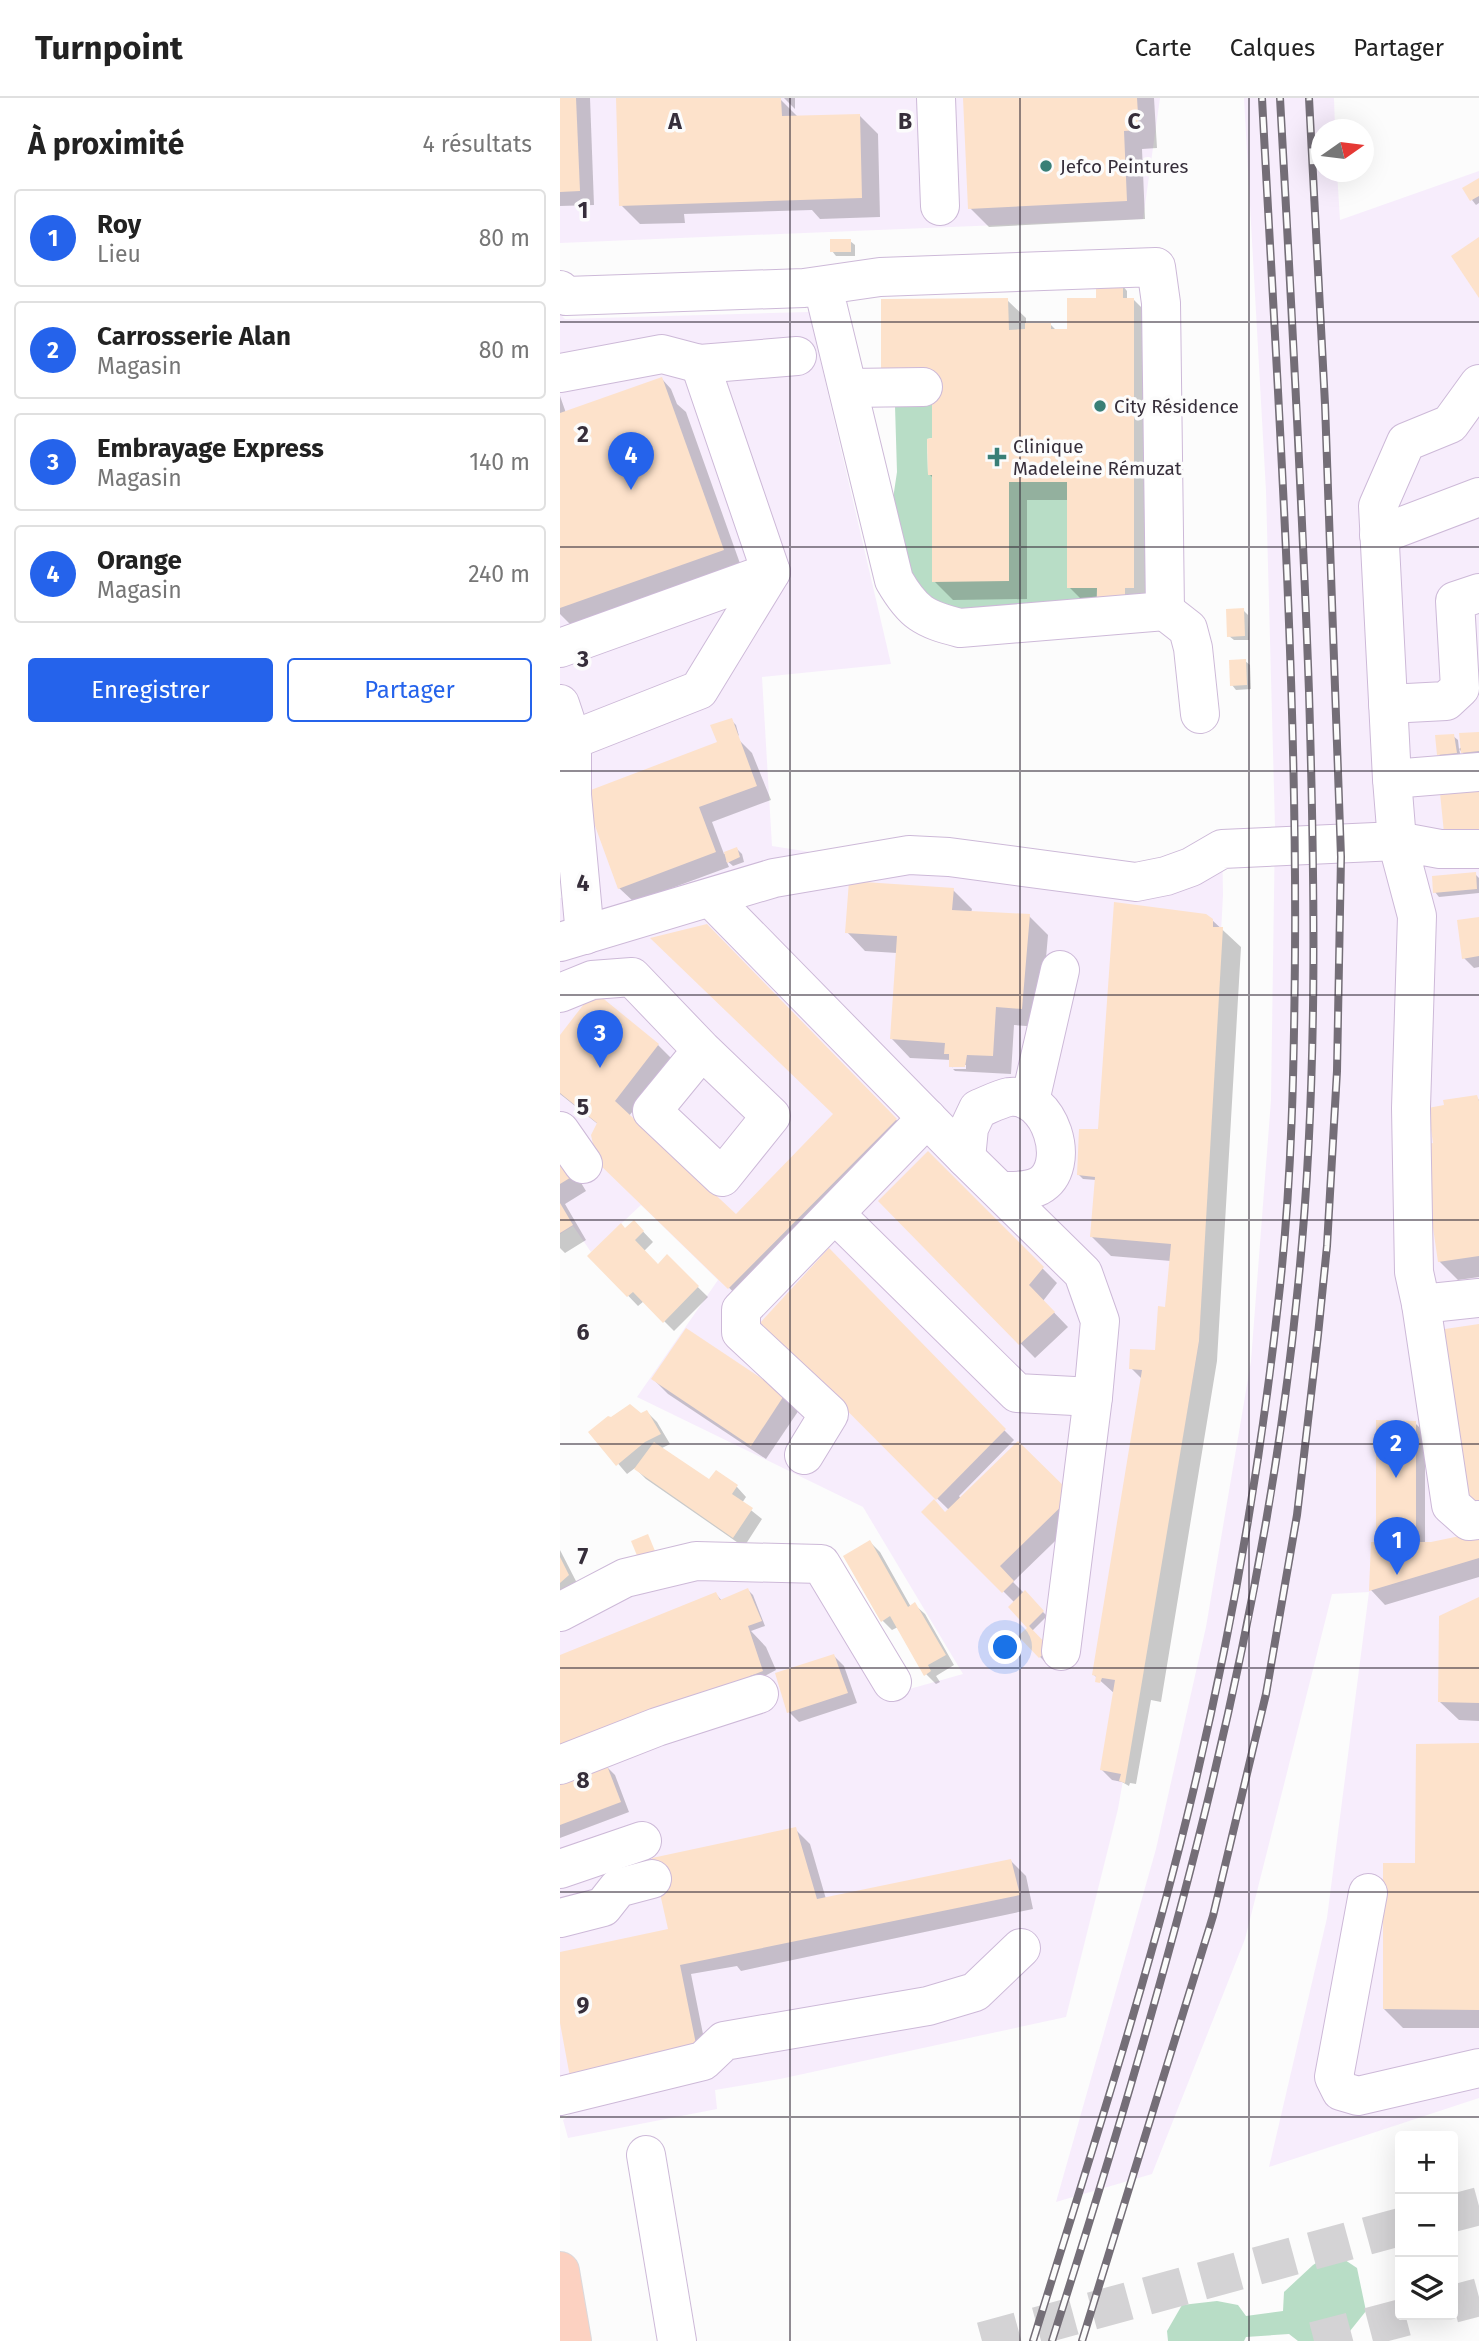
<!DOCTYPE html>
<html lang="fr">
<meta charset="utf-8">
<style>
body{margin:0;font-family:"Fira Sans",sans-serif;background:#f2f2f2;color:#222}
.controls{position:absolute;right:21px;bottom:21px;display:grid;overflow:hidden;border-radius:7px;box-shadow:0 7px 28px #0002}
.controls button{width:63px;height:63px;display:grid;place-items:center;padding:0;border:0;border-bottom:2px solid #e0e0e0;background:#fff;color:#222;font:35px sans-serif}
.compass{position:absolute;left:751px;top:21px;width:63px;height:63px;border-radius:50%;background:#fff;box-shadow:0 7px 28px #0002;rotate:76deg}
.you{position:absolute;left:446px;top:1550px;width:24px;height:24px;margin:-18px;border:5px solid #fff;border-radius:50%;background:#1a73e8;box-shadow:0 0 0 10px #1a73e833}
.badge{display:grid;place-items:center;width:46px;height:46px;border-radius:50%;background:#2563eb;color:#fff;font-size:23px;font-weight:700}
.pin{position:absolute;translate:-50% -58px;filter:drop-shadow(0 2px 4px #0008)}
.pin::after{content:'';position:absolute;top:37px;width:24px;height:21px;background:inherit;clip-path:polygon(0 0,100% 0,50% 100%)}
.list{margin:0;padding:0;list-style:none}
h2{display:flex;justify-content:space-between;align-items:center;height:91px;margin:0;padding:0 28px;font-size:30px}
h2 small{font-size:23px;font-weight:400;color:#767676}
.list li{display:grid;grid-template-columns:46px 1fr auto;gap:21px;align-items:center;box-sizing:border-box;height:98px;margin:0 14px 14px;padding:0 14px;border:2px solid #e0e0e0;border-radius:7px}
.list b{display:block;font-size:26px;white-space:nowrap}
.list p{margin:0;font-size:23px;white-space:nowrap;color:#767676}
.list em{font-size:23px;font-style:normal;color:#767676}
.actions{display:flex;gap:14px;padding:21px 28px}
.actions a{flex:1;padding:16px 0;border:2px solid #2563eb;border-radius:7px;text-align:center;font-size:24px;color:#2563eb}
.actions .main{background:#2563eb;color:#fff}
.icon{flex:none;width:38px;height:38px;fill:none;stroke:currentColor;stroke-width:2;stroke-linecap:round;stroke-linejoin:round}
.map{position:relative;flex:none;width:919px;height:2243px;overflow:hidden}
header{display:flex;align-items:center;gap:42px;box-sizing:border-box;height:98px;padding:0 35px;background:#fff;border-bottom:2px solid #e0e0e0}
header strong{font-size:33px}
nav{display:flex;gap:38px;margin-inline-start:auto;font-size:24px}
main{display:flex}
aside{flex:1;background:#fff}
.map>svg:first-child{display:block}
.built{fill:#f7edfc}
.green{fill:#b8ddc6}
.shadow{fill:#0003}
.building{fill:#fde2cb}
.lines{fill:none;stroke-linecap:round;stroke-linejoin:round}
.highway-tunnel{stroke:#d4d3d5;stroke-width:38;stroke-dasharray:38 19;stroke-linecap:butt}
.minor-casing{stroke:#cdb9d8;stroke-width:40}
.major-casing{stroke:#dbd9dc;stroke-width:40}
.minor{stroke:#fff;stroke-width:38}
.major{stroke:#fcd1c1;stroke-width:38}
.rail-casing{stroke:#746e77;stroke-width:8}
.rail{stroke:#fcfcfc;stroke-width:5;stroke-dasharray:16;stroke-linecap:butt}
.grid{fill:none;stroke:#362e3a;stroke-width:2;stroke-opacity:0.55}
.poi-dot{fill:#397f76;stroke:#fcfcfc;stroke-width:2.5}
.labels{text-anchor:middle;stroke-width:7;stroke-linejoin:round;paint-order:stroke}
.poi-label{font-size:19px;fill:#362e3a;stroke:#fcfcfc;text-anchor:start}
.grid-label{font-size:23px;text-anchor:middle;font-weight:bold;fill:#362e3a;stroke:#fcfcfc;stroke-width:7;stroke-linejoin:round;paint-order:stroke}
</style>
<header>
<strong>Turnpoint</strong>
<nav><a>Carte</a><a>Calques</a><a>Partager</a></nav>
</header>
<main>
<aside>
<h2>À proximité<small>4 résultats</small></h2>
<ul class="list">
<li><span class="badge">1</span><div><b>Roy</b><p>Lieu</p></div><em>80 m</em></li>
<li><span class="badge">2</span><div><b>Carrosserie Alan</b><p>Magasin</p></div><em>80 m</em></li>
<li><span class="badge">3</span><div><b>Embrayage Express</b><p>Magasin</p></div><em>140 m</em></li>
<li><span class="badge">4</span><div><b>Orange</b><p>Magasin</p></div><em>240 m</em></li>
</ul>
<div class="actions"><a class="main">Enregistrer</a><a>Partager</a></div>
</aside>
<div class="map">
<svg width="919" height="2243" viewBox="0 0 919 2243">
<rect width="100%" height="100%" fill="#fcfcfc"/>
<!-- built -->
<g class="built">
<path d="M0,0h600l-17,121 -583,24z"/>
<path d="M684,0h90l1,31 -13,1v42h15l3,48 139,-49v1927l-210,69 58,-249 42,-326 -37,2 -87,345 -93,235 -96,28 100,-353 50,-222 45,-266 20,-261 4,-273 -9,-336z"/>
<path d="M249,214l82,352 -129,13 10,169 51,8 328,14 71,-36 1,63 -24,448 -81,466 -52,208 -286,62 -65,11 2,19 -149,29 -5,-18 14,-13 -17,-29v-481l238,-47 90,145 75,-21 -100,-167 -226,-110 81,-117 -77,-75 -50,47 -18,-26 -13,8v-336l5,-1 -5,-106v-477l5,5z"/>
</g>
<!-- green -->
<g class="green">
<path d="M372,307v33l-5,1 1,36h4v106h77v-99h58l30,106 -1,20 -126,6 -55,-20 -24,-82 6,-40 -2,-66z"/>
<path d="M773,2154l24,16 9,43 -24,30h-44l-9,-7 -43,3 -2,4h-76l-1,-10 15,-26 35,-4 21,4 8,11 37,-5 1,-19 29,-27z"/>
</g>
<!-- shadow -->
<g class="shadow">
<path d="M0,0h30l4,107 -34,1z"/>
<path d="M58,0h161l19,19 61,-2 19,19 2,83 -60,2 -8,-9 -128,4 1,9 -45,1 -19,-19z"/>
<path d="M224,0h11v11z"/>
<path d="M404,0h190l3,50 -15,1 3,70 -156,8 -19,-19z"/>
<path d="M919,83v22l-3,2 -4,-5z"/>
<path d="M290,143l5,4v11h-19l-4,-5z"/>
<path d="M563,188l4,5v8h6l19,19v288h-64l-19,-19v-87h-42v99l-74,1 -19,-19v-102l-4,-4 4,-35 73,-140 19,18v7l24,-1 7,7h11l33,-32z"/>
<path d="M102,281l9,10 6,15 9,8 56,157 -168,59 -14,-14v-218l6,17z"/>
<path d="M683,512l5,5 1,25h-15l-5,-4z"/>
<path d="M685,563l5,4 1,24 -15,1 -4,-5z"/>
<path d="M171,622l5,5 3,11 -7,-7 -2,2 22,22 19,47 -59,22 12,32 13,-5 5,5 2,8 -11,4 -7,-6 3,7 -95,35 -15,-14 102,-144z"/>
<path d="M919,636v22l-12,1 -8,-8 2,8 -17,2 -5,-5 14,-18 5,4 1,9z"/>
<path d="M915,776l4,4v15l-40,4 -4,-5z"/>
<path d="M393,792l19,19 -1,4 58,3 19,19 -8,92 -26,-2 -3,49 -56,-3 -2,-2h13v-4h-13v3l-2,-8 -41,-2 -18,-19 5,-86 -32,-2 -18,-19z"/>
<path d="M919,821v48l-5,1 -10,-10z"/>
<path d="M652,822l29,27 -24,414 -56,341 -10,-2 -15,84 -6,-1 -1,3 -7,-4 -10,-2 -10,-10 13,-76 -21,-19 48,-296 -11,-11 25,-16 10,-43 5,-48 -60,-5 -19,-19 4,-57 -13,-1 -4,-4 18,-44z"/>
<path d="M146,828l208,212 -166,168 -130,-125 -19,-56 -39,-31v-56l98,7 15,15 -44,56 107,101 99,-102z"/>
<path d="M916,999l3,3v177l-21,3 -19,-19 -4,-116z"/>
<path d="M0,1050l26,43 -21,13 21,36 -21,13 -5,-5z"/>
<path d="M368,1055l129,130 -14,18 25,26 -33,31 -154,-157z"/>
<path d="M74,1124l19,20 -9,9 14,15 9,-9 41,40 -34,34 -30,-30 -6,5 -48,-50z"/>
<path d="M93,1281l131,16 15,15 -33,49 -98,-65z"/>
<path d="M87,1314l10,10 13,22 -10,5 49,32 28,6 9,10 -4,6 20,16 -18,28 -98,-68 -11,-11 -8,6 -36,-42z"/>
<path d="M429,1317l25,25 -55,56 2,3 57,-56 68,68 -73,71 34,34 -15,15 21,22 -8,9 -25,-26 10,-8 -15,-25 -91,-91 22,2 3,-4 -46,-45z"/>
<path d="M855,1325l10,10v111l54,-10v43l-94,28 -14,-15 16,-46 -9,-9z"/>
<path d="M310,1444l10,10 31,55 4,-2 10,9 29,51 -18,11 4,6 -4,2 -10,-10 -28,-47 -6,3 -10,-10z"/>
<path d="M0,1452l18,35 -18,16z"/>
<path d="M188,1492l5,5 12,31 -14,5 15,16 10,23 -173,93 12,12 14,37 -69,26v-181l156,-63 6,7z"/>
<path d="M919,1500v123l-20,-1 -19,-18z"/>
<path d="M274,1558l10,10 13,37 -58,19 -10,-10z"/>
<path d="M919,1647v283h-76l-19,-19 32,-144z"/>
<path d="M235,1731l15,15 16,55 185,-38 15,15 7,33 -292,62 -4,-5 -46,8 14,70 -145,-30v-61l110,-23z"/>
</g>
<!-- building -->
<g class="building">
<path d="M0,0h16l4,93 -20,1z"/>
<path d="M56,0h165l1,18 78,-2 2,84 -243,8z"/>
<path d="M403,0h174l2,32 -15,1 3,70 -159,8z"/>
<path d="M919,80v18l-9,5 -8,-13z"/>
<path d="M919,139v61l-28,-42z"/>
<rect x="270" y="141" width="21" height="13"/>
<path d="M536,186h27v14h11v290h-9v14h-28v-14h-30v-106h-58v99l-77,1v-107h-4l-1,-36 5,-1v-63h-51v-76l127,-1 1,32 16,-1v-6h26v6h16v-31h29z"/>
<path d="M102,279l62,173 -164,58v-195z"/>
<path d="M684,510l1,28 -18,1 -1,-28z"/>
<path d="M686,561l1,26 -17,1 -1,-26z"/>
<path d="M172,620l25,68 -58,21 17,45 -98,37 -35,-96 134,-51 -7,-17z"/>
<path d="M919,634v19l-18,2 -2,-20z"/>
<path d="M894,636l3,19 -20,2 -2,-20z"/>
<path d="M919,690v41l-35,4 -4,-40z"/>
<path d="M177,749l3,10 -13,6 -3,-11z"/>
<path d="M916,774l1,17 -44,4 -1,-17z"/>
<path d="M289,783l105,7 -2,22 78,4 -8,95 -26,-2 -3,49 -26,-1 -2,12h-16v-13h-5l1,-11 -55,-4 7,-103 -52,-3z"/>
<path d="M554,804l92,12 7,5v8h10l-24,414 -74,442 -6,-2 2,-7 -21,-4 15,-90 -13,-2 -2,5 -5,-1 1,-6 -4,-1 50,-305 -13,-1 1,-20 25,1 3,-44 7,1 6,-63 -81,-7 5,-60 -18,-2 2,-46h19z"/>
<path d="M919,819v39l-17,3 -5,-39z"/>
<path d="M147,826l190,195 -169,170 -131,-127 -6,-27 6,-12 -37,-30v-58l34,-44 65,53 -44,57 121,113 97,-100 -183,-176z"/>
<path d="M917,997l2,6v155l-41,6 -17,-117 12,-2 -5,-35 16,-3 -1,-5z"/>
<path d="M368,1053l116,116 -15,18 26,27 -36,33 -141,-144z"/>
<path d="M0,1057l13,21 -13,8z"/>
<path d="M0,1105l13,22 -13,8z"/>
<path d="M74,1122l10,11 -9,9 23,24 9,-10 32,32 -36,37 -30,-31 -6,5 -40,-41 34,-33 4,5z"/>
<path d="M269,1150l177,181 -70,71 -176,-177z"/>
<path d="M919,1226v179l-14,2 -27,-175z"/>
<path d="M126,1230l99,66 -34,52 -100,-67z"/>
<path d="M70,1306l11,9 6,-3 14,24 -16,8 -29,24 -28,-34 20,-16 3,1z"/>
<path d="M816,1322l40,1v116l-40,-1z"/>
<path d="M458,1343l55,54 -73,71 14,15 -12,12 -81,-81 13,-13 11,13z"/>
<path d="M94,1344l55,37 7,-9 22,15 -6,9 21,14 -20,30 -99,-69z"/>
<path d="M919,1434v26l-110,33 2,-49h60z"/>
<path d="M88,1436l7,17 -17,7 -7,-17z"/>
<path d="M310,1442l38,67 7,-5 31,53 -18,10 3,6 -7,5 -34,-60 -9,6 -38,-66z"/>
<path d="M0,1459l9,18 -9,8z"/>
<path d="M188,1490l14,33 -14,5 15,45 -13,5 2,3 -192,76v-100l156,-63 4,8z"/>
<path d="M465,1492l19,21 -15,15 21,22 -11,10 -21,-22 9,-8 -19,-21z"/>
<path d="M919,1499v106l-41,-1 1,-86z"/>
<path d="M274,1556l14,39 -61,20 -12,-40z"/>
<path d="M919,1645v267l-96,-1v-146h32l1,-119z"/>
<path d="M46,1665l15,39 -61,23v-43z"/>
<path d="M236,1729l21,72 194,-40 9,36 -340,70 17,84 -127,28 -10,-54v-71l108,-23 -16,-71z"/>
</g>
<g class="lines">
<!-- highway-tunnel -->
<g class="highway-tunnel">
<path d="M893,2115l26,-7"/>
<path d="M893,2206l26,-7"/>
<path d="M422,2243l418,-114"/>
<path d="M754,2243l99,-26"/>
</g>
<defs>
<g id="minor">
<path d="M376,0l4,108"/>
<path d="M0,192l6,6 238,-8 76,-11 276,-10 5,36 4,308 -205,17c-36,-9 -47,-15 -66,-48l-71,-293"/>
<path d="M0,275l102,-19 38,10 97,-8"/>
<path d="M288,290l75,-1"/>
<path d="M819,437l100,-38"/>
<path d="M605,513l23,18 5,19 7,66"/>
<path d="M0,550l211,-76"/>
<path d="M0,606l12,36"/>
<path d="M828,606l58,-3 14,-13 -5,-87 24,-8"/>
<path d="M832,681l-14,-273 28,-64 44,-18 29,-40"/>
<path d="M919,751h-39l-43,-8 20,75 -6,192 3,164 7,32 30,201 18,16 10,-1"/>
<path d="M151,800l255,260 117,115 17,48 -7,76 -32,254"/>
<path d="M25,837l-13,-140v-55l127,-50 72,-118 -71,-208"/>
<path d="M0,844l214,-64 135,-23 40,2 187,25 30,-6 25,-9 31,-18 175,-8 -5,-62 87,-7"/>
<path d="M0,895l32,-13 40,-3 70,73 69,66 -49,61 -70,-66 50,-61"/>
<path d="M470,1003l30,-131"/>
<path d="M0,1033l23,33"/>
<path d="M406,1060l3,-30 9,-19c10,-4 21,-10 31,-12 41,-5 65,70 30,89 -12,6 -25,5 -38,5"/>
<path d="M275,1116l182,179 76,4"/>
<path d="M861,1206l58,-6"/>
<path d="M244,1357l25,-41 -88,-82v-22l186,-192"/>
<path d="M0,1514l65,-34 71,-17 125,3 71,118"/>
<path d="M0,1667l97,-38 102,-33"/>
<path d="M0,1771l82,-28"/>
<path d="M808,1795l-34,184 7,14 17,5 121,-28"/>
<path d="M0,1820l43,-11 15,-19 34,-9"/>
<path d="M0,1998l143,-35 21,-20 204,-35 47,-14 46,-44"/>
<path d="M86,2057l31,186"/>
</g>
<path id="major" d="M0,2173l12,70"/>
</defs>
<!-- minor casing -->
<use href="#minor" class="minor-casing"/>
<!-- major casing -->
<use href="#major" class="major-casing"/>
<!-- minor -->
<use href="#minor" class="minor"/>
<!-- major -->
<use href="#major" class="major"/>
<defs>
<g id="rail">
<path d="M473,2243c56,-182 116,-364 160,-549 40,-167 69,-336 87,-506 12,-110 14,-221 15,-331 2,-286 -18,-572 -33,-857"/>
<path d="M492,2243c110,-346 211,-693 246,-1055 20,-198 17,-396 11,-594 -7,-198 -18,-396 -29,-594"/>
<path d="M522,2243l131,-425 53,-222 31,-179 21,-180 9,-89 10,-175 4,-214 -16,-453 -16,-306"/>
</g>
</defs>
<!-- rail casing -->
<use href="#rail" class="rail-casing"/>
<!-- rail -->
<use href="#rail" class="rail"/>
</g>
<!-- grid -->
<path class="grid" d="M230,0v2243M460,0v2243M689,0v2243M0,224h919M0,449h919M0,673h919M0,897h919M0,1122h919M0,1346h919M0,1570h919M0,1794h919M0,2019h919"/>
<!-- markers -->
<g class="poi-dot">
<circle cx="486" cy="68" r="7"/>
<circle cx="540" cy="308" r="7"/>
<path d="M433.5 348.5h7v7h7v7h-7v7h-7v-7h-7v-7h7z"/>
</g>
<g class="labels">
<!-- poi labels -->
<g class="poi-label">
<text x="500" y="75">Jefco Peintures</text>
<text x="554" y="315">City Résidence</text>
<text x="453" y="355">Clinique<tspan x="453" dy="22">Madeleine Rémuzat</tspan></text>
</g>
</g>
<g class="grid-label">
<text x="115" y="31">A</text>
<text x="345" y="31">B</text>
<text x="574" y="31">C</text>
<text x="23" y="120">1</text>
<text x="23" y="344">2</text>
<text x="23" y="569">3</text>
<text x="23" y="793">4</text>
<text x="23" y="1017">5</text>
<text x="23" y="1242">6</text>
<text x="23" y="1466">7</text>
<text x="23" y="1690">8</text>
<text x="23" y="1915">9</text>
</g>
</svg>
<div class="controls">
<button>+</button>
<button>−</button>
<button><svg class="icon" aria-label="layers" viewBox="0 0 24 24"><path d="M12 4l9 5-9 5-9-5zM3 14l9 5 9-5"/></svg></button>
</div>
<svg class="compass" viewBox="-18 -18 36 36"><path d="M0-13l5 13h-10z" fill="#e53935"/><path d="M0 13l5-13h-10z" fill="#767676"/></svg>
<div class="you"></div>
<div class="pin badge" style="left:837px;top:1477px">1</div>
<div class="pin badge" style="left:836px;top:1380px">2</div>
<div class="pin badge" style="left:40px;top:970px">3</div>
<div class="pin badge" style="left:71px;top:392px">4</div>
</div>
</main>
